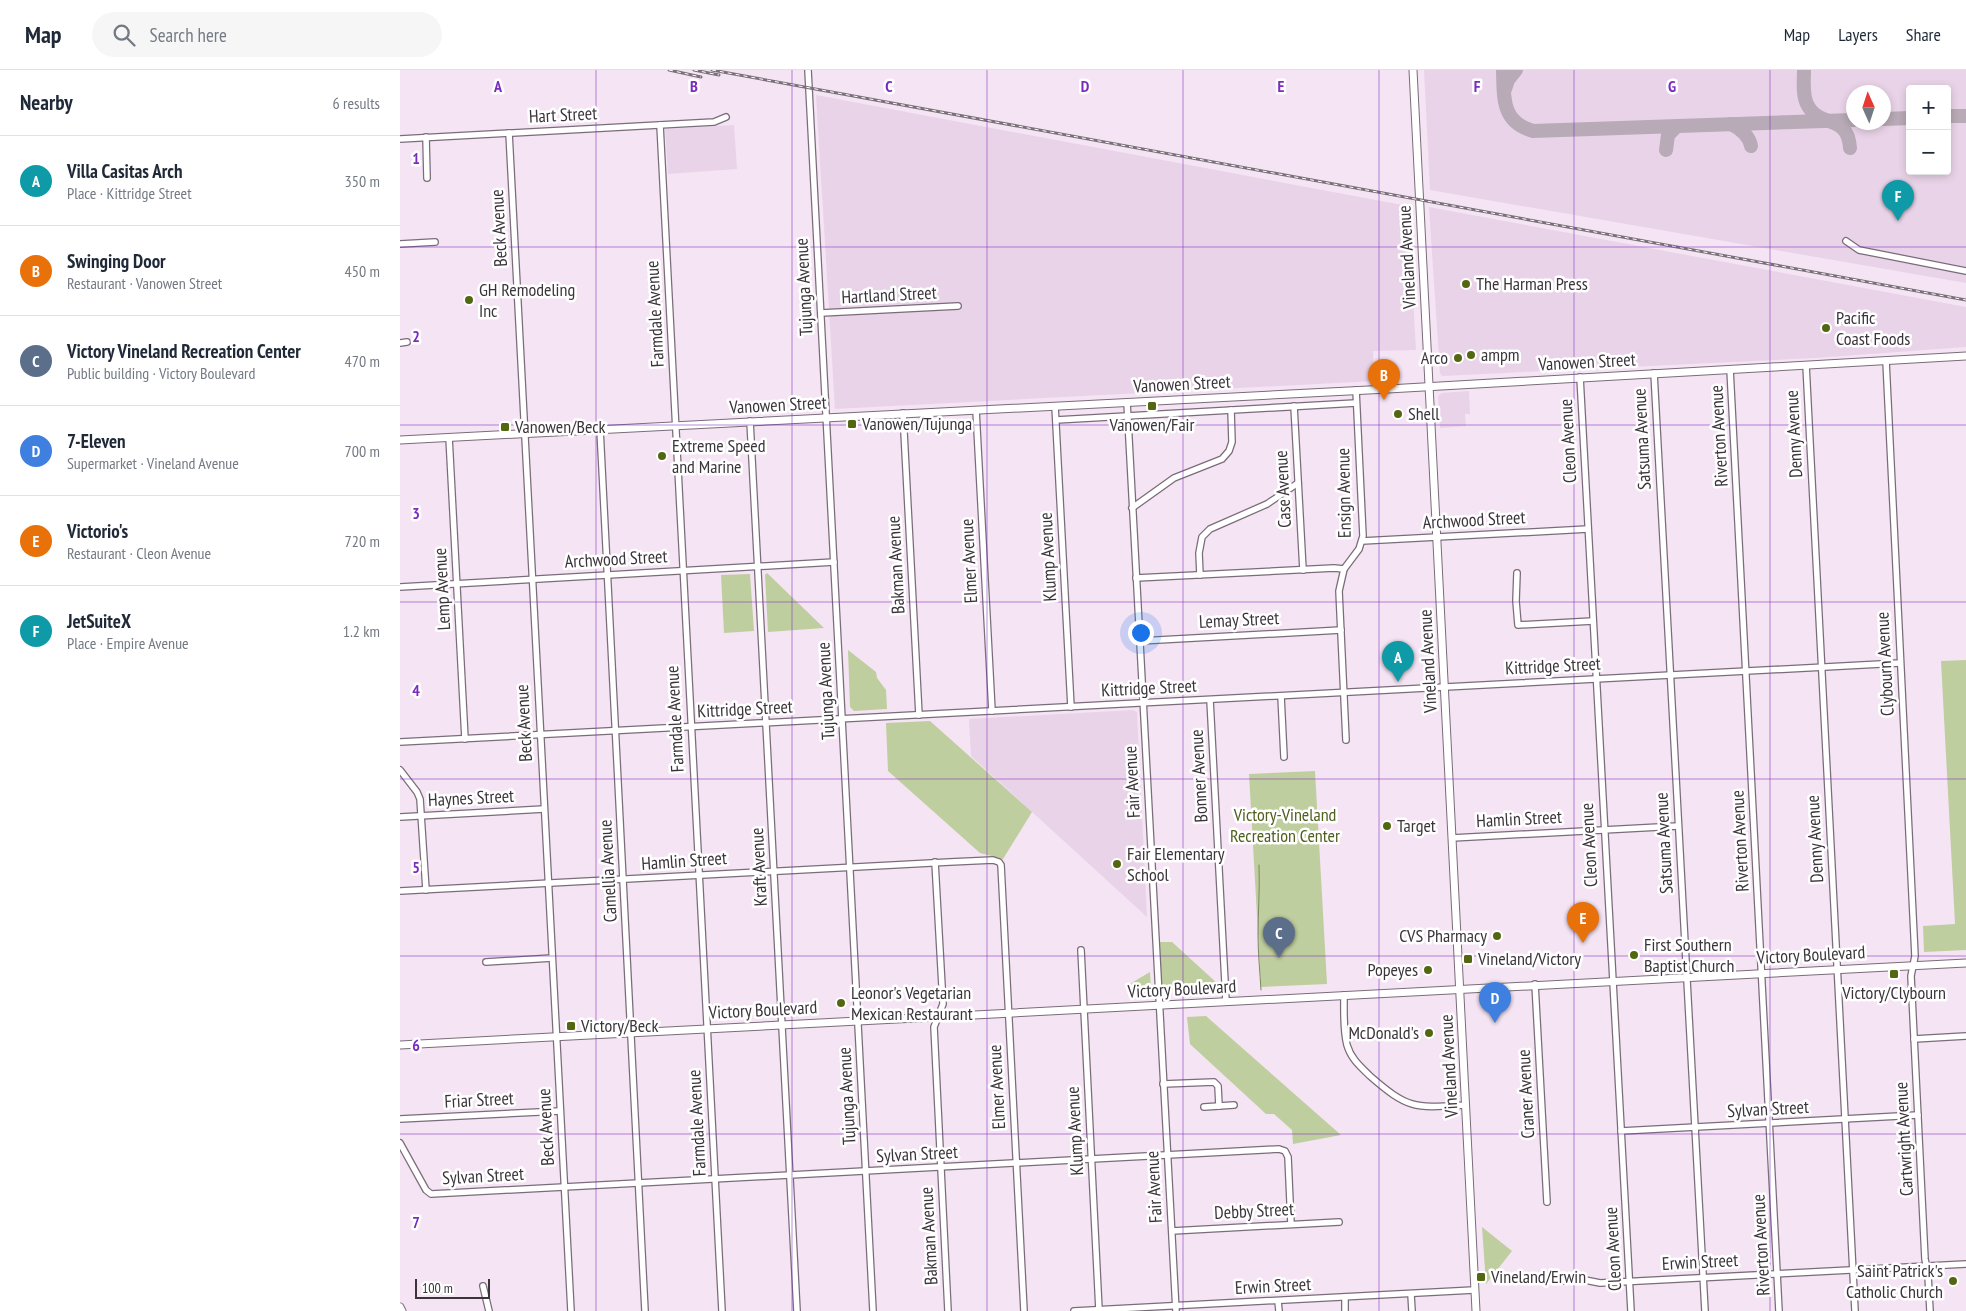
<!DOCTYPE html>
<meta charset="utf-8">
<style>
body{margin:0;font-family:"PT Sans Narrow",sans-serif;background:#f6f6f7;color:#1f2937}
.controls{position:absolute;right:15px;top:15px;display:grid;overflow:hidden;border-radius:5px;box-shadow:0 2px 8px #0003}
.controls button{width:45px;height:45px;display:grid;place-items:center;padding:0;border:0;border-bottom:1px solid #e0e1e3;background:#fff;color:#1f2937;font:25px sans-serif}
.compass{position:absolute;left:1446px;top:15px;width:45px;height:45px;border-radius:50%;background:#fff;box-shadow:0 2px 8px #0003;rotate:357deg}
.scale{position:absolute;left:15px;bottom:12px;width:75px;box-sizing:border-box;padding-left:5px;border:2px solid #3b353b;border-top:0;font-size:14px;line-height:18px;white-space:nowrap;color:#3b353b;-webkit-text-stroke:4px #fff;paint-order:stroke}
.you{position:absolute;left:740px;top:562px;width:18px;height:18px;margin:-12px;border:4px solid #fff;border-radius:50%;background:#1a73e8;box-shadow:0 0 0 8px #1a73e833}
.badge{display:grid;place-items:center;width:32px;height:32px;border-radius:50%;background:#2563eb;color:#fff;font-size:16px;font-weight:700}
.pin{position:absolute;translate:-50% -41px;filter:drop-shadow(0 1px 2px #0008)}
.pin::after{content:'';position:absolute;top:26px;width:18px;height:15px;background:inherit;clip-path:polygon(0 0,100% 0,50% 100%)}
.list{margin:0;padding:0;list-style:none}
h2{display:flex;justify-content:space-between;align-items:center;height:65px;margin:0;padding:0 20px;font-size:21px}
h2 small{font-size:16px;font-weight:400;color:#747a83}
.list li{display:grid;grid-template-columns:32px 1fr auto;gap:15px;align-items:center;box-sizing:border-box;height:90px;padding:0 20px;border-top:1px solid #e0e1e3}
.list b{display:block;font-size:19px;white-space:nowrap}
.list p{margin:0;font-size:16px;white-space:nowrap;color:#747a83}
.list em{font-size:16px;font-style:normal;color:#747a83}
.icon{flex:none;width:28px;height:28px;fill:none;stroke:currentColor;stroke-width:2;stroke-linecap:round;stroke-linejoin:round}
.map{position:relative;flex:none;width:1566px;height:1241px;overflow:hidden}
header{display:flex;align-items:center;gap:30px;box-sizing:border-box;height:70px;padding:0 25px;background:#fff;border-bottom:1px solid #e0e1e3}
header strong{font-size:24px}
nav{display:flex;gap:28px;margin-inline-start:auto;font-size:18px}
.search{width:350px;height:45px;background:#f6f6f7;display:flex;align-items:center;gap:12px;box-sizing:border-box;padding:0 18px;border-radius:28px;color:#747a83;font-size:19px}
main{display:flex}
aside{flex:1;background:#fff}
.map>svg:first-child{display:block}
.built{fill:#e9d3e8;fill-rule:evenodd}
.green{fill:#bfce9e}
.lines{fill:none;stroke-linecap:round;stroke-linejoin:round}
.stream{stroke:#7d885f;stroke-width:1}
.taxiway{stroke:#b8aab6;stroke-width:14}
.minor-casing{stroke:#7a6c79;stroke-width:8}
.major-casing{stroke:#7a6c79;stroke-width:9}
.minor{stroke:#fff;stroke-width:5.5}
.major{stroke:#fff;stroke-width:7}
.rail-casing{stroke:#7a7079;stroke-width:3}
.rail{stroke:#fff;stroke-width:1;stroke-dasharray:4;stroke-linecap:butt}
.grid{fill:none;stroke:#7b2cbf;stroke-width:1;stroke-opacity:0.55}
.poi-dot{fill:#536712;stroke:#fff;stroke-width:2}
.labels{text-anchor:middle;stroke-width:5;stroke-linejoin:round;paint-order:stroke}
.street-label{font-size:18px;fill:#3b353b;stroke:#fff}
.poi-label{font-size:18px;fill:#3b353b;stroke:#fff;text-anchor:start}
.park-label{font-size:18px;fill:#4f5f1e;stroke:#fff}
.grid-label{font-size:16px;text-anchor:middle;font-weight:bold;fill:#7b2cbf;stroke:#fff;stroke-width:5;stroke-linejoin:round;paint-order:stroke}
</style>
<header>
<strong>Map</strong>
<div class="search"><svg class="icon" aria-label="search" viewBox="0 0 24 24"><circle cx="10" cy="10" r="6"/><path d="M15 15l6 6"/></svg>Search here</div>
<nav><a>Map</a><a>Layers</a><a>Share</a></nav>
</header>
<main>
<aside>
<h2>Nearby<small>6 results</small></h2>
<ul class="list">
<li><span class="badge" style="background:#0f9aa8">A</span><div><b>Villa Casitas Arch</b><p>Place · Kittridge Street</p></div><em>350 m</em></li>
<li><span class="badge" style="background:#e8710a">B</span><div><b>Swinging Door</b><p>Restaurant · Vanowen Street</p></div><em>450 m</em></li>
<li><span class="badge" style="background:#5c6f8a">C</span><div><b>Victory Vineland Recreation Center</b><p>Public building · Victory Boulevard</p></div><em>470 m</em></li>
<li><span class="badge" style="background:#3f7fe0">D</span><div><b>7-Eleven</b><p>Supermarket · Vineland Avenue</p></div><em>700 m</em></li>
<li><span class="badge" style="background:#e8710a">E</span><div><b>Victorio's</b><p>Restaurant · Cleon Avenue</p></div><em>720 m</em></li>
<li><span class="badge" style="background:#0f9aa8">F</span><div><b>JetSuiteX</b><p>Place · Empire Avenue</p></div><em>1.2 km</em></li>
</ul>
</aside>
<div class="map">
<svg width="1566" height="1241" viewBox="0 0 1566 1241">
<rect width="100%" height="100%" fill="#f5e4f4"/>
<!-- built -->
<g class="built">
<path d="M1024,0h542v213l-536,-93zM1510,19h37v82h-37zM1454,22h30v30h-30z"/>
<path d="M416,25l592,111 8,144 -43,1 1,30 -539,28z"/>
<path d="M334,55l3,44 -69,5 -3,-45z"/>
<path d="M1029,137l537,100v40l-151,11 -373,18 -2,-3z"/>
<path d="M1069,321l1,23h-5l1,12 -26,2 -2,-32 4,-3z"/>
<path d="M733,640l4,2 10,205 -176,-161 -2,-37z"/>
</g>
<!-- green -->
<g class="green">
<path d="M367,503l57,55 -56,4 -3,-57z"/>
<path d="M350,504l4,57 -30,2 -3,-58z"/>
<path d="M448,580l28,22 1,6 9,12 1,19 -33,2 -4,-4z"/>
<path d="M1566,590v290l-42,2 -1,-26 32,-2 -14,-263z"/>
<path d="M530,651l102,91 -29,47 -23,-6 -92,-82 -2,-48z"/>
<path d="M915,701l12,213 -66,3 -12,-213z"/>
<path d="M759,872h13l46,42 -1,5 -51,2 -4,-4z"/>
<path d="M750,902l1,19 -3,3h-15l-1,-5 -4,-4z"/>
<path d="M806,946l135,119 -48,9 -1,-14 -18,-16h-8l-76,-70 -3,-27z"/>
<path d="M1082,1157l30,24 -26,33z"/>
</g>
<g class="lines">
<!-- stream -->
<path class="stream" d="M859,795c1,24 -1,47 -1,70 0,19 2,37 3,55"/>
<!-- taxiway -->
<g class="taxiway">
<path d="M1103,0c1,27 -2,52 30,61l321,-11"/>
<path d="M1404,0c0,11 -2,26 4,36 12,22 40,8 42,42"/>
<path d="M1105,19l3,-9 8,-10"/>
<path d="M1547,46h19"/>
<path d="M1484,49l26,-1"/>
<path d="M1331,54c10,5 18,11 20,22"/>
<path d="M1266,80l2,-15 9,-9"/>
</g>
<defs>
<g id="minor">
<path d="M408,0l65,1241"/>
<path d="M260,55l62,1186"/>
<path d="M109,63l62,1178"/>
<path d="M26,67l1,41"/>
<path d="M0,69l314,-17 12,-5"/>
<path d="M1446,171l13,9 107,21"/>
<path d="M0,174l35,-2"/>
<path d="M421,243l137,-7"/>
<path d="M0,273l7,-1"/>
<path d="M1486,291l29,595 -4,20 14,283 3,16 2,36"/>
<path d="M1406,295l49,946"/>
<path d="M1330,299l49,942"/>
<path d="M1254,303l51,938"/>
<path d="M1180,307l51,934"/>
<path d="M727,332l49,909"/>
<path d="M655,336l16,301"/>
<path d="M894,336l9,164"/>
<path d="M576,340l16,301"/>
<path d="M503,343l16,302"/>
<path d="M656,350l300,-17"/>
<path d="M350,351l47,890"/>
<path d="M200,359l45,882"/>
<path d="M49,367l16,302"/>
<path d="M732,438l42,-30 48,-19 7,-8 3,-9 -1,-32"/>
<path d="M962,471l226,-12"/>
<path d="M1117,503l-1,28 2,24 75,-4"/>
<path d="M800,505l-1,-22 3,-16 8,-8 57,-25 31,-21"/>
<path d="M736,508l198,-10 10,1"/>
<path d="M0,517l434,-25"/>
<path d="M740,571l201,-11"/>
<path d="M881,626l3,61"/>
<path d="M810,630l16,301"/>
<path d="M946,670l-7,-149 5,-22 15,-20 4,-13 -7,-146"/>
<path d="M0,672l1500,-79"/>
<path d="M0,700l17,22 3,7 6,91"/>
<path d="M0,747l144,-8"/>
<path d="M1052,768l226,-12"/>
<path d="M535,792l8,142 -9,23 14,284"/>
<path d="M0,821l550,-29 43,-2 6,2 2,3 23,446"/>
<path d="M681,880l18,360"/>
<path d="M86,892l66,-4"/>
<path d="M1135,914l12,218"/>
<path d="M944,925c0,16 -1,35 3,50 4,14 14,22 23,31 39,34 45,32 96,29"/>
<path d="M1514,969l52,-3"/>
<path d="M763,1014l51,-2 4,4 1,20"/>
<path d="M804,1037l30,-2"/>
<path d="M0,1049l160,-8"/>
<path d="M1221,1061l297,-16"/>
<path d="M0,1073l26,47 5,4 848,-45 6,2 3,6 3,67"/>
<path d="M772,1161l167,-9"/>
<path d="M1157,1209l7,2 21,-1 15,3 366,-19"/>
<path d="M83,1216l6,25"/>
<path d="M1011,1224l1,17"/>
<path d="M945,1227v14"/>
<path d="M878,1231l1,10"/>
<path d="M674,1241l400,-21"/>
</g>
<g id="major">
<path d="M1013,0l63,1241"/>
<path d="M0,370l988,-51 578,-33"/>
<path d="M0,975l1566,-82"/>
<path d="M0,1237l2,4"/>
</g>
</defs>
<!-- minor casing -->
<use href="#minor" class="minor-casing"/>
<!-- major casing -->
<use href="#major" class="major-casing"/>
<!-- minor -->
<use href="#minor" class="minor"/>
<!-- major -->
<use href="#major" class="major"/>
<defs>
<g id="rail">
<path d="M269,0l32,7"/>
<path d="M294,0l25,5"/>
<path d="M312,0l1254,230"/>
</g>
</defs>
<!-- rail casing -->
<use href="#rail" class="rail-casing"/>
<!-- rail -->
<use href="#rail" class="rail"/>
</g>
<!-- grid -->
<path class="grid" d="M196,0v1241M392,0v1241M587,0v1241M783,0v1241M979,0v1241M1174,0v1241M1370,0v1241M0,177h1566M0,355h1566M0,532h1566M0,709h1566M0,886h1566M0,1064h1566"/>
<!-- markers -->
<g class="poi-dot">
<circle cx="1066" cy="214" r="5"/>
<circle cx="69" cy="230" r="5"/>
<circle cx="1426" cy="258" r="5"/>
<circle cx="1071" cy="285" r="5"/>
<circle cx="1058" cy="288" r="5"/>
<rect x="747" y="331" width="10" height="10" rx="2.5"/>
<circle cx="998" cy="344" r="5"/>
<rect x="447" y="349" width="10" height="10" rx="2.5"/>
<rect x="100" y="352" width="10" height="10" rx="2.5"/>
<circle cx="262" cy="386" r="5"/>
<circle cx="987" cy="756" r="5"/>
<circle cx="717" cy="794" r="5"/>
<circle cx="1097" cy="866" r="5"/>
<circle cx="1234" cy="885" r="5"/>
<rect x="1063" y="884" width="10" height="10" rx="2.5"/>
<circle cx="1028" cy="900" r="5"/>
<rect x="1489" y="899" width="10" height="10" rx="2.5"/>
<circle cx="441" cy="933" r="5"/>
<rect x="166" y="951" width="10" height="10" rx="2.5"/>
<circle cx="1029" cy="963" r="5"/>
<rect x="1076" y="1202" width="10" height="10" rx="2.5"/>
<circle cx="1553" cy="1211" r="5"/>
</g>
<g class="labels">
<!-- street labels -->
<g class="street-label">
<text transform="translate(163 45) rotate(-3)" y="6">Hart Street</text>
<text transform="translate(99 158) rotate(-93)" y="6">Beck Avenue</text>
<text transform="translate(1007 187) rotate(-93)" y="6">Vineland Avenue</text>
<text transform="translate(404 217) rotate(-93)" y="6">Tujunga Avenue</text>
<text transform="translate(489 225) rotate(-3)" y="6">Hartland Street</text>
<text transform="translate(255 244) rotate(-93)" y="6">Farmdale Avenue</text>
<text transform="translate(1187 292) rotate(-3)" y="6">Vanowen Street</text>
<text transform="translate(782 314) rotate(-3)" y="6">Vanowen Street</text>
<text transform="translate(378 335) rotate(-3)" y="6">Vanowen Street</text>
<text transform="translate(1394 364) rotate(-93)" y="6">Denny Avenue</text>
<text transform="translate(1319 366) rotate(-93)" y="6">Riverton Avenue</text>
<text transform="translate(1242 369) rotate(-93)" y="6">Satsuma Avenue</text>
<text transform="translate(1168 371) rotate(-93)" y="6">Cleon Avenue</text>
<text transform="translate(883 419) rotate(-93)" y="6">Case Avenue</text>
<text transform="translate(944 423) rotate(-91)" y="6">Ensign Avenue</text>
<text transform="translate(1074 450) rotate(-3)" y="6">Archwood Street</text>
<text transform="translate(648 487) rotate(-93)" y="6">Klump Avenue</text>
<text transform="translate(216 489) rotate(-3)" y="6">Archwood Street</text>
<text transform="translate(569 491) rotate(-93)" y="6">Elmer Avenue</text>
<text transform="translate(496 495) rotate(-93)" y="6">Bakman Avenue</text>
<text transform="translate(42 519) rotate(-93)" y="6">Lemp Avenue</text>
<text transform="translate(839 550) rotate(-3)" y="6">Lemay Street</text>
<text transform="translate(1028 591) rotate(-93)" y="6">Vineland Avenue</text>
<text transform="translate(1485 594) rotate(-93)" y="6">Clybourn Avenue</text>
<text transform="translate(1153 596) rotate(-3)" y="6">Kittridge Street</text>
<text transform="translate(749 618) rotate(-3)" y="6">Kittridge Street</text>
<text transform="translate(426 621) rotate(-93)" y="6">Tujunga Avenue</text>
<text transform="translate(345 639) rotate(-3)" y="6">Kittridge Street</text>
<text transform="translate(275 649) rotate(-93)" y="6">Farmdale Avenue</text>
<text transform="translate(124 653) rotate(-93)" y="6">Beck Avenue</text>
<text transform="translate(799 706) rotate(-93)" y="6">Bonner Avenue</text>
<text transform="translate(732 712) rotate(-93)" y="6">Fair Avenue</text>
<text transform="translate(71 728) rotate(-3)" y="6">Haynes Street</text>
<text transform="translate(1119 749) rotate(-3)" y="6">Hamlin Street</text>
<text transform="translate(1415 769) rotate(-93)" y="6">Denny Avenue</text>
<text transform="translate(1340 771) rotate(-93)" y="6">Riverton Avenue</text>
<text transform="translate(1264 773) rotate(-93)" y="6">Satsuma Avenue</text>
<text transform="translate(1189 775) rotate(-93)" y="6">Cleon Avenue</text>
<text transform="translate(284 791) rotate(-4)" y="6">Hamlin Street</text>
<text transform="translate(359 797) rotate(-93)" y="6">Kraft Avenue</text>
<text transform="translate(208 801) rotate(-93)" y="6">Camellia Avenue</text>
<text transform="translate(1411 885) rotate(-3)" y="6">Victory Boulevard</text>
<text transform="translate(782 919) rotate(-3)" y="6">Victory Boulevard</text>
<text transform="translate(363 940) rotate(-3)" y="6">Victory Boulevard</text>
<text transform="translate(1049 996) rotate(-93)" y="6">Vineland Avenue</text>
<text transform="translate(597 1017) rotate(-93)" y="6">Elmer Avenue</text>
<text transform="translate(1126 1024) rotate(-93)" y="6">Craner Avenue</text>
<text transform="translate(447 1026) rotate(-93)" y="6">Tujunga Avenue</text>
<text transform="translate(79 1030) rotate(-3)" y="6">Friar Street</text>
<text transform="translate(1368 1039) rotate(-3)" y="6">Sylvan Street</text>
<text transform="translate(297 1053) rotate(-93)" y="6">Farmdale Avenue</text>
<text transform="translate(146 1057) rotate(-93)" y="6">Beck Avenue</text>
<text transform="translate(675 1061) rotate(-93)" y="6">Klump Avenue</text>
<text transform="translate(1504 1069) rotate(-93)" y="6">Cartwright Avenue</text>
<text transform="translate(517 1084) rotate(-3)" y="6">Sylvan Street</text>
<text transform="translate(83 1106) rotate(-3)" y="6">Sylvan Street</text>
<text transform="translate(754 1117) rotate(-93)" y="6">Fair Avenue</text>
<text transform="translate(854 1141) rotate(-3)" y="6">Debby Street</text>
<text transform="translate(529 1166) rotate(-93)" y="6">Bakman Avenue</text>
<text transform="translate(1361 1175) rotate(-93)" y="6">Riverton Avenue</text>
<text transform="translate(1213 1179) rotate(-93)" y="6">Cleon Avenue</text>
<text transform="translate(1300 1192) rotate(-3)" y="6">Erwin Street</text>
<text transform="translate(873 1216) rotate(-3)" y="6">Erwin Street</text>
</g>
<!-- poi labels -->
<g class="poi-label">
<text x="1076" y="220">The Harman Press</text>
<text x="79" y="226">GH Remodeling<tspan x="79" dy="21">Inc</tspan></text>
<text x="1436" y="254">Pacific<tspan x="1436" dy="21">Coast Foods</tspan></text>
<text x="1081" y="291">ampm</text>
<text x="1048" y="294" text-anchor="end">Arco</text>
<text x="1008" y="350">Shell</text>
<text x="462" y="360">Vanowen/Tujunga</text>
<text x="752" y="361" text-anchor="middle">Vanowen/Fair</text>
<text x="115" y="363">Vanowen/Beck</text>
<text x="272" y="382">Extreme Speed<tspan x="272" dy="21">and Marine</tspan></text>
<text x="997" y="762">Target</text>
<text x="727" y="790">Fair Elementary<tspan x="727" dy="21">School</tspan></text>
<text x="1087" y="872" text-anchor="end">CVS Pharmacy</text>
<text x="1244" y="881">First Southern<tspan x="1244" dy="21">Baptist Church</tspan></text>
<text x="1078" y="895">Vineland/Victory</text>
<text x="1018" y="906" text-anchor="end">Popeyes</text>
<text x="451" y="929">Leonor's Vegetarian<tspan x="451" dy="21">Mexican Restaurant</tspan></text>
<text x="1494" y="929" text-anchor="middle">Victory/Clybourn</text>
<text x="181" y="962">Victory/Beck</text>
<text x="1019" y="969" text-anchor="end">McDonald's</text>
<text x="1543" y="1207" text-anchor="end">Saint Patrick's<tspan x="1543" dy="21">Catholic Church</tspan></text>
<text x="1091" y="1213">Vineland/Erwin</text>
</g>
<!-- park labels -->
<g class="park-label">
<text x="885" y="751">Victory-Vineland<tspan x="885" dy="21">Recreation Center</tspan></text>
</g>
</g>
<g class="grid-label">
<text x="98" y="22">A</text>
<text x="294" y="22">B</text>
<text x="489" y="22">C</text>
<text x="685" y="22">D</text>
<text x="881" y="22">E</text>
<text x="1077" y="22">F</text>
<text x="1272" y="22">G</text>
<text x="16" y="94">1</text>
<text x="16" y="272">2</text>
<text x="16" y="449">3</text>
<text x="16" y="626">4</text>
<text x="16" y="803">5</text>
<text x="16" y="981">6</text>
<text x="16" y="1158">7</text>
</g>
</svg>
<div class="controls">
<button>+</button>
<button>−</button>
</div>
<svg class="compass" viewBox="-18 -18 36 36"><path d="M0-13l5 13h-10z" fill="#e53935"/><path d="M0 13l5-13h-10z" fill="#747a83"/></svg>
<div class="scale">100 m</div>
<div class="you"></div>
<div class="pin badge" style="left:998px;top:612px;background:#0f9aa8">A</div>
<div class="pin badge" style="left:984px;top:330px;background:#e8710a">B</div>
<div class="pin badge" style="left:879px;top:888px;background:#5c6f8a">C</div>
<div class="pin badge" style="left:1095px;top:953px;background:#3f7fe0">D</div>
<div class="pin badge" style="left:1183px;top:873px;background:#e8710a">E</div>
<div class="pin badge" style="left:1498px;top:151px;background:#0f9aa8">F</div>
</div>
</main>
